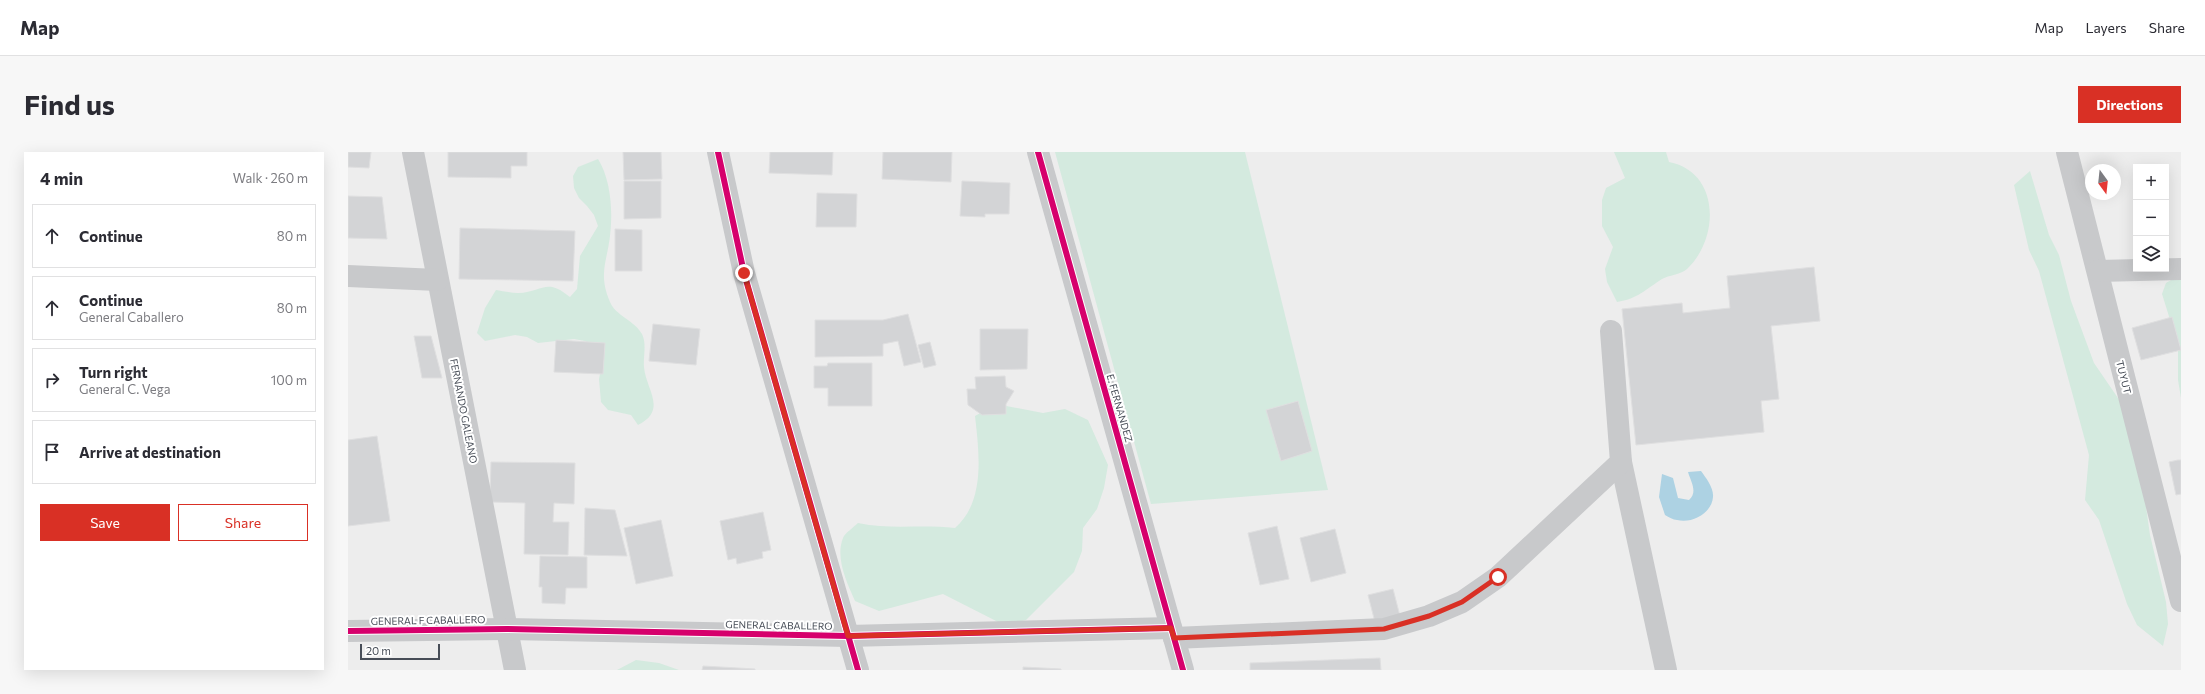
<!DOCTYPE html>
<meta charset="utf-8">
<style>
body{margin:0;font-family:Commissioner,sans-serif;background:#f7f7f7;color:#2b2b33}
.controls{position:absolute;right:12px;top:12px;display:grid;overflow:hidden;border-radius:0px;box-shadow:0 4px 16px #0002}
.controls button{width:36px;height:36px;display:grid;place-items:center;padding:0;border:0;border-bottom:1px solid #e1e1e2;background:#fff;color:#2b2b33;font:20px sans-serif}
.compass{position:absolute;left:1737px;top:12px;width:36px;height:36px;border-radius:50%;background:#fff;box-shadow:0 4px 16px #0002;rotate:165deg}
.scale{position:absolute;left:12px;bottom:10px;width:80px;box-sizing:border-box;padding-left:4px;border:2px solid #474d57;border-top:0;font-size:11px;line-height:14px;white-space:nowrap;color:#474d57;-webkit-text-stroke:3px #fff;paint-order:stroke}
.stop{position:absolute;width:12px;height:12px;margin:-9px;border:3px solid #d93025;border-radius:50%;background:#fff}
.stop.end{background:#d93025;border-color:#fff;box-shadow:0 1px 4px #0008}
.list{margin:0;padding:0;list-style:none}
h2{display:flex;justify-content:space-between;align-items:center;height:52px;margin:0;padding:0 16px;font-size:17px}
h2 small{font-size:13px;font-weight:400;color:#7c7c81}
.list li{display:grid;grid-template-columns:26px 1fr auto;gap:12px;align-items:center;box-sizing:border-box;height:64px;margin:0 8px 8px;padding:0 8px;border:1px solid #e1e1e2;border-radius:0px}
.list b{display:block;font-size:15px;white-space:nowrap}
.list p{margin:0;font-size:13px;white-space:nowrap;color:#7c7c81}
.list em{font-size:13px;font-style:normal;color:#7c7c81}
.actions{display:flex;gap:8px;padding:12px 16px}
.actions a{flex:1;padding:9px 0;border:1px solid #d93025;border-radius:0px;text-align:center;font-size:14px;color:#d93025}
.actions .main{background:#d93025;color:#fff}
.icon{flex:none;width:22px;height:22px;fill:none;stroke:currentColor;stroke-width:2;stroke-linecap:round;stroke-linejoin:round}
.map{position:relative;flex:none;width:1833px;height:518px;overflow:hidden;border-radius:0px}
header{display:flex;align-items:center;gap:24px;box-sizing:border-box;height:56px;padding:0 20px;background:#fff;border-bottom:1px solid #e1e1e2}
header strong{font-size:19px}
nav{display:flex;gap:22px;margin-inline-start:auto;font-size:14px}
.intro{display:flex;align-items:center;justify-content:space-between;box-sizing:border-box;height:96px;padding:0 24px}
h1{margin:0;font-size:28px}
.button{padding:10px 18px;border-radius:0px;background:#d93025;color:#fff;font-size:14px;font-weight:700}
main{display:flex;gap:24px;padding:0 24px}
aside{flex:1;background:#fff;border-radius:0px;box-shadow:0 4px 16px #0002}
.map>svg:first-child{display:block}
.green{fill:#d4eadf}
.water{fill:#add2e3}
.building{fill:#d3d4d6;stroke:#dfdfe0}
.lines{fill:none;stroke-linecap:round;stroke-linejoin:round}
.minor{stroke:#c8c9cb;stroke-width:22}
.cycleway-casing{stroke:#fff;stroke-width:8}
.cycleway{stroke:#d6006c;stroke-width:6}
.route{stroke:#d93025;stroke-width:5}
.labels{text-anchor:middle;stroke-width:4;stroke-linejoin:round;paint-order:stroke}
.street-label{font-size:10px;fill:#474d57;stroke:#fff}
</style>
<header>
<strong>Map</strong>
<nav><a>Map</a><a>Layers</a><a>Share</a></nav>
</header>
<div class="intro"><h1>Find us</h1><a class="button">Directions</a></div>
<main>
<aside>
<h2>4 min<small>Walk · 260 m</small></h2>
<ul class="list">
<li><svg class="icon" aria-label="ahead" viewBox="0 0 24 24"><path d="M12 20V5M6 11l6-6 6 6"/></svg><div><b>Continue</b></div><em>80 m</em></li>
<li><svg class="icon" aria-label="ahead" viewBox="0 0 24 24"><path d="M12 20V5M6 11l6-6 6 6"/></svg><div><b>Continue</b><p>General Caballero</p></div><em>80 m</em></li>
<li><svg class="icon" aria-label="right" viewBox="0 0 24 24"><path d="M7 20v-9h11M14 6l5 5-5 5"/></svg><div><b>Turn right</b><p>General C. Vega</p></div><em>100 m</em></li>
<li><svg class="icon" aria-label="arrive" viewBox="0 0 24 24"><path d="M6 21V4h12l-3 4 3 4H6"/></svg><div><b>Arrive at destination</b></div></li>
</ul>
<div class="actions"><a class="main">Save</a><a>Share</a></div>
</aside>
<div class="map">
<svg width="1833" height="518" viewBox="0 0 1833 518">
<rect width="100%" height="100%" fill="#ededed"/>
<!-- green -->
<g class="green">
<path d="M707,0h190l83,338 -177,14z"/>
<path d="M1266,0h52l3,10c51,10 51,76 18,107 -7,6 -18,6 -25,10 -17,11 -25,20 -45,23l-10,-20 -2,-13 8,-22 -11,-21v-26l4,-12 19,-10z"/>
<path d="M250,7c13,21 15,52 12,77 -3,26 -12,38 0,66 5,13 25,19 32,32 5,10 1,23 2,33 2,23 24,43 -6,58l-7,-10 -23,-5 -7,-8 -2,-23 2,-10 -8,-21 -8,-7 -11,-2 -36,4 -11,-6 -12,-2 -30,6 -8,-8 8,-25 11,-18c7,1 15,3 22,3 25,-1 28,-16 52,4l7,-8 3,-33 18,-30 -4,-11 -7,-9 -8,-8 -5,-10 -1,-12 5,-9z"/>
<path d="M1682,19l19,64 10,20 12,46 23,62 26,38 20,63 10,71 16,67 2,22 -5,22 -26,-21 -10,-21 -28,-84 -14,-20 4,-45 -50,-184 -10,-21 -15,-65z"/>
<path d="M1828,125l5,2v119l-3,-18v-35l-16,-51 4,-11z"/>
<path d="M648,252l47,9 22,-4 23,11 20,45 -4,23 -7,21 -14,19 -1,23 -8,21 -48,48 -22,5 -61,-31 -64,17 -24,-10c-8,-18 -20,-43 -12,-63 2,-5 11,-11 15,-15 34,7 63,1 97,5 31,-27 24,-76 20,-112z"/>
<path d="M288,508l23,3 20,7h-62z"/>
</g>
<!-- water -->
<path class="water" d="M1353,319c5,7 13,17 12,26 -1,16 -21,27 -36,23 -4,0 -8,-3 -12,-5l-6,-18 3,-23 11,4 5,20 11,2c9,-8 2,-18 -1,-28z"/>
<!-- building -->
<g class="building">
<path d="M0,0h23l-2,16 -21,-1z"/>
<path d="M100,0h79v14h-16v12l-63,-1z"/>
<path d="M275,0h38l1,27 -38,1z"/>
<path d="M422,0h63l-1,23 -63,-2z"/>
<path d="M535,0h69l-1,30 -69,-3z"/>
<path d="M276,29h37v37l-37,1z"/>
<path d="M614,29l48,2 -1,31h-24v3l-25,-1z"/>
<path d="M469,41l40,1 -1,33h-40z"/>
<path d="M0,44l34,1 5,42 -39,-1z"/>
<path d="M112,76l115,3 -2,50 -114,-2z"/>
<path d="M267,77l27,1v41h-27z"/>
<path d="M1466,115l6,54 -49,5 8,73 -18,2 3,31 -128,13 -14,-136 60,-6 1,10 47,-5 -3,-32z"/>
<path d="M560,162l13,48 -17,4 -6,-25 -15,3v12l-68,1v-37h68z"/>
<path d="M1824,165l9,33 -40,10 -9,-32z"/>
<path d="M305,172l47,5 -4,36 -47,-4z"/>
<path d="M632,177h48l-1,40 -47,1z"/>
<path d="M66,184h17l11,42h-20z"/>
<path d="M208,188l49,3 -2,31 -49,-2z"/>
<path d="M582,190l6,23 -12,3 -6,-23z"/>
<path d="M480,211h44v43h-44v-18h-14v-22h13z"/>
<path d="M657,224l1,11 8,4 -8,13v10l-24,1 -14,-10 -1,-16h9l-1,-12z"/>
<path d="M950,249l14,50 -31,10 -15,-51z"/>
<path d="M29,284l13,85 -42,5v-86z"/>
<path d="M1830,308h3v34l-5,1 -7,-33z"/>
<path d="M143,310l84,1 -1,41 -20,-1 -1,19h16l-1,33 -44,-1 1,-51 -35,-1z"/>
<path d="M237,356l30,2 12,46 -43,-1z"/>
<path d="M415,360l8,38 -9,2 1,6 -26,6 -1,-6 -8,2 -8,-39z"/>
<path d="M313,368l12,56 -37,8 -12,-56z"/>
<path d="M929,374l12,53 -29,6 -12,-52z"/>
<path d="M987,377l11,44 -35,9 -11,-44z"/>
<path d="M192,404l47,1v31h-21l-1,16 -23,-1v-16h-3z"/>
<path d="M1045,437l8,31 -25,6 -8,-31z"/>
<path d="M1032,506l1,12h-131v-7z"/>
<path d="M355,514l52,3v1h-53z"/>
<path d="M675,515l38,2v1h-38z"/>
</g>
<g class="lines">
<!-- minor -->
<g class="minor">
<path d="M65,0l102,518"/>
<path d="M370,0l26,121 114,397"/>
<path d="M690,0l145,518"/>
<path d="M1719,0l114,449"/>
<path d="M1750,119l83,-2"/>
<path d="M0,124l89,4"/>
<path d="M1273,310l45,208"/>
<path d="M0,479l159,-2 341,7 323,-8"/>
<path d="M826,486l210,-9 45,-13 33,-14 36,-25 123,-115 -10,-131"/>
</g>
<defs>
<g id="cycleway">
<path d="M370,0l26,121 114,397"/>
<path d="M690,0l145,518"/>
<path d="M0,479l159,-2 341,7 323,-8"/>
</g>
</defs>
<!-- cycleway casing -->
<use href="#cycleway" class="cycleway-casing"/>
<!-- cycleway -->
<use href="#cycleway" class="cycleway"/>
</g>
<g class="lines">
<!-- route -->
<path class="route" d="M396,121l104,363 323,-8 3,10 210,-9 45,-13 33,-14 36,-25"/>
</g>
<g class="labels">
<!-- street labels -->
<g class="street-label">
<text transform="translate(1776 225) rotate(76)" y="4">TUYUT</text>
<text transform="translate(772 256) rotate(74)" y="4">E. FERNANDEZ</text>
<text transform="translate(116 259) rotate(79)" y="4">FERNANDO GALEANO</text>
<text transform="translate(80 468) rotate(-1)" y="4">GENERAL F CABALLERO</text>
<text transform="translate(431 473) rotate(1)" y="4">GENERAL CABALLERO</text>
</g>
</g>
</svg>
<div class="controls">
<button>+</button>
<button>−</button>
<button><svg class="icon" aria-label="layers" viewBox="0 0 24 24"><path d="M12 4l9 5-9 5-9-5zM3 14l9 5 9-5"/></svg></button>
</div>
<svg class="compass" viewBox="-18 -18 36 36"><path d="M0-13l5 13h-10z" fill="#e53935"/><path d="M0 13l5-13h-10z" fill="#7c7c81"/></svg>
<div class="scale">20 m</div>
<div class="stop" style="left:1150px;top:425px"></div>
<div class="stop end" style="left:396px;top:121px"></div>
</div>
</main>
